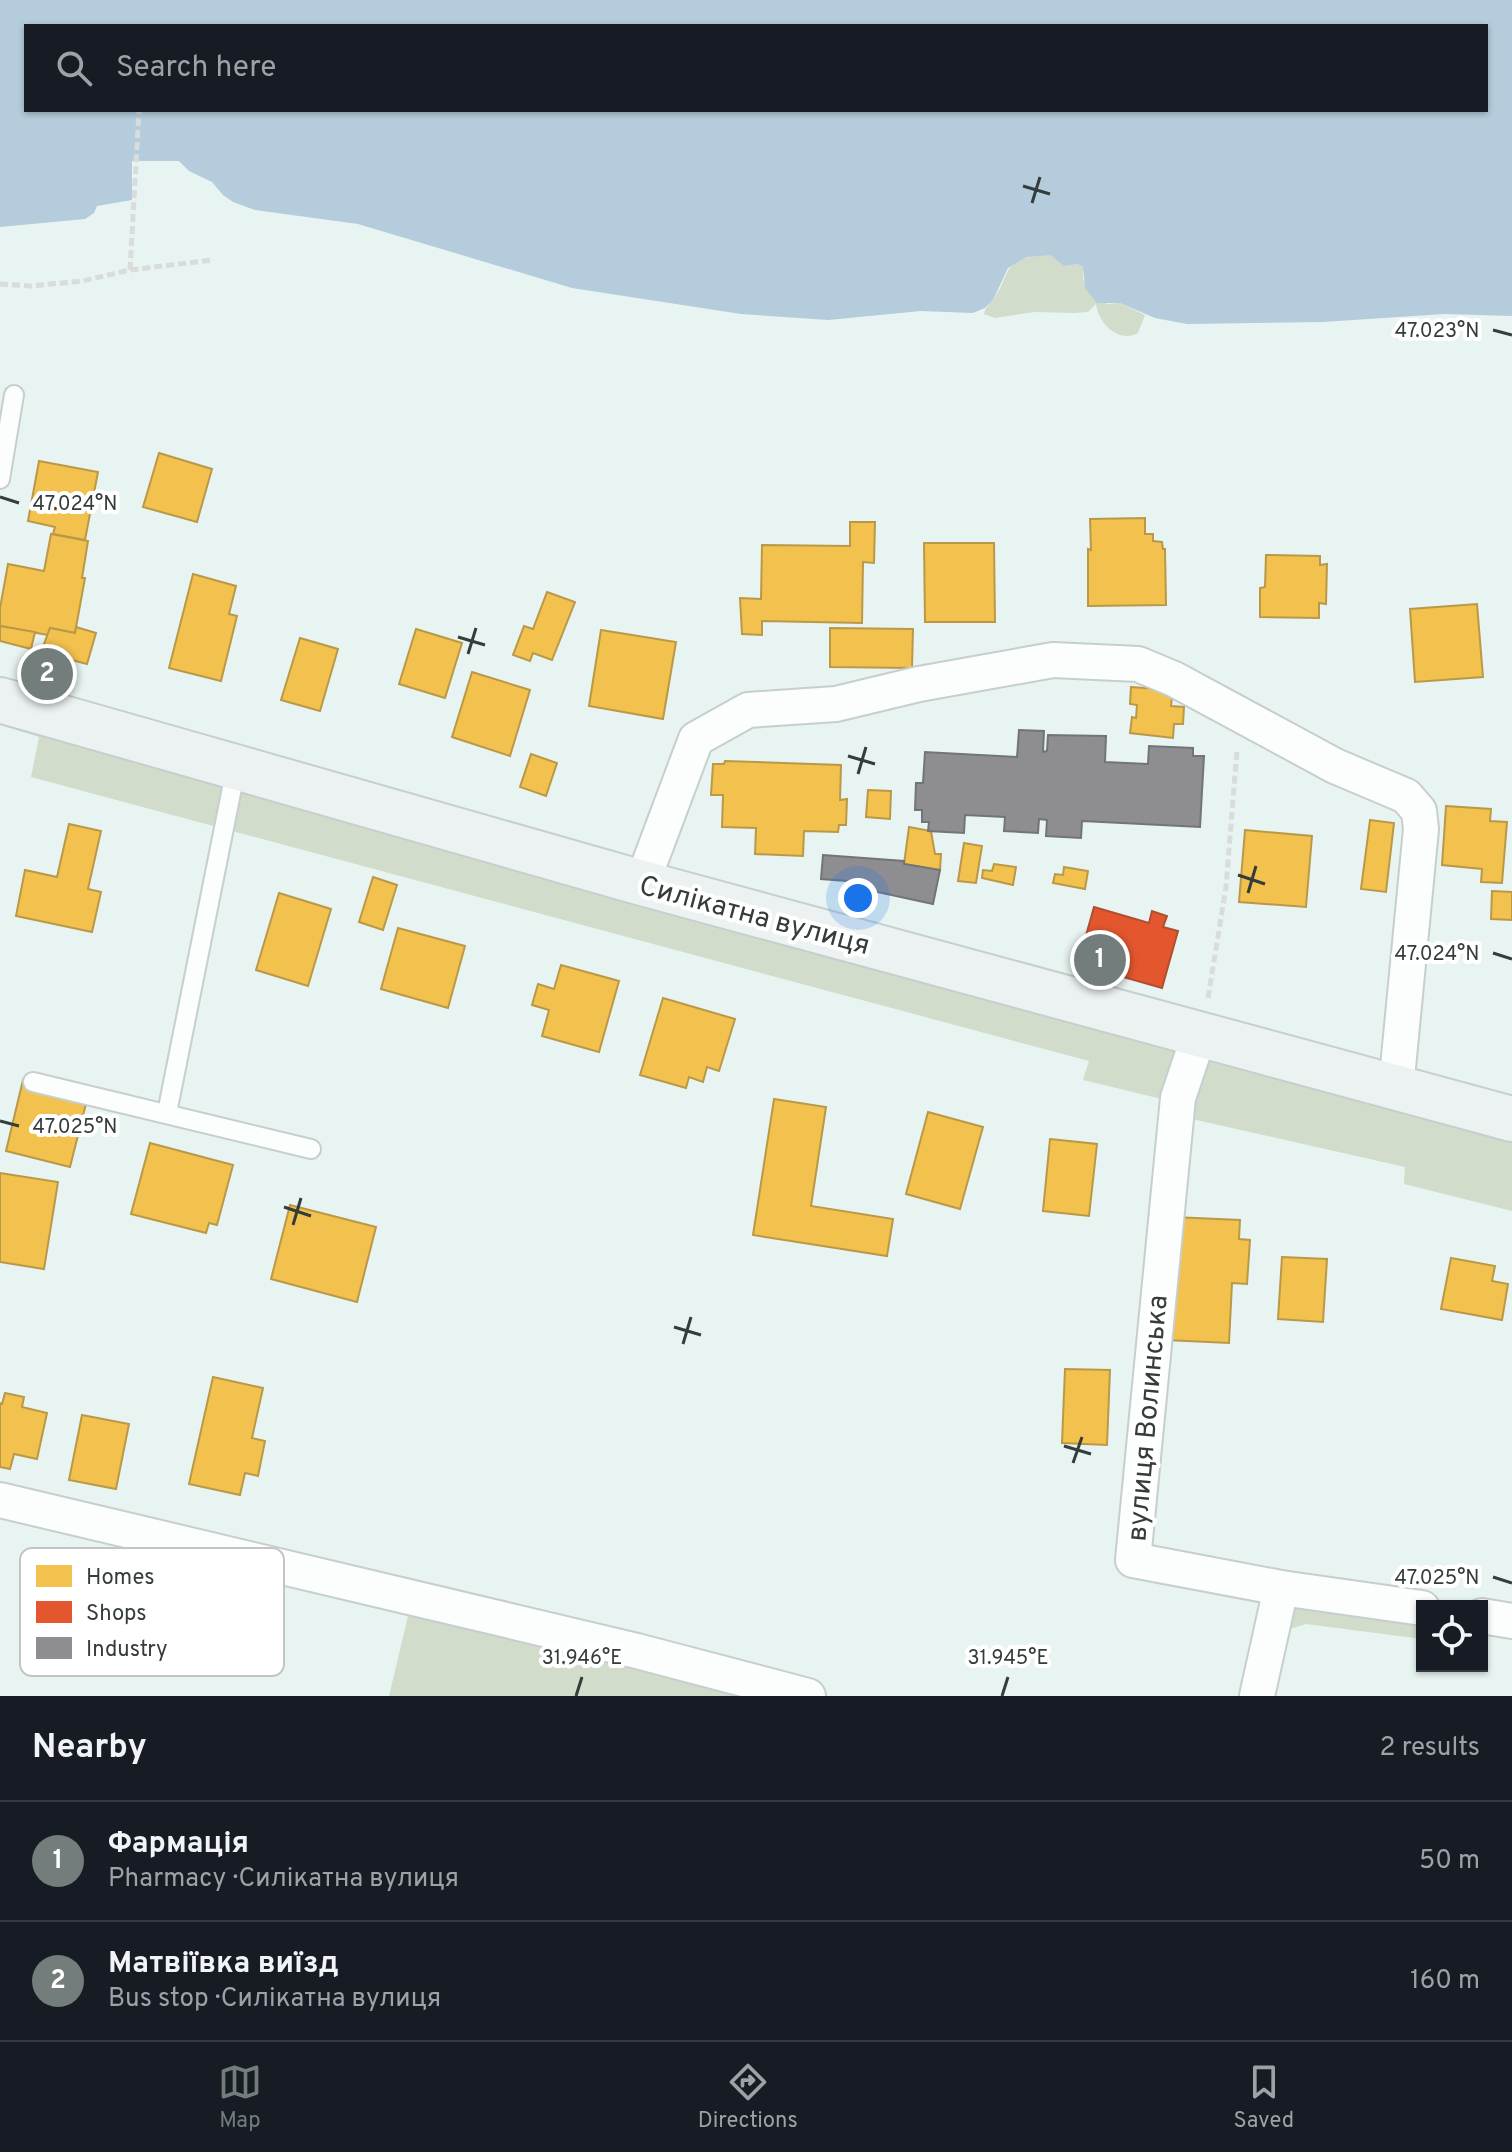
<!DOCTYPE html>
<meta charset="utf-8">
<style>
body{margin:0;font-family:Overpass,sans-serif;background:#242831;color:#f1f3f6}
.controls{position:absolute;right:24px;bottom:24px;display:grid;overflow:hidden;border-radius:0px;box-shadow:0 2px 6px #0004}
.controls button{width:72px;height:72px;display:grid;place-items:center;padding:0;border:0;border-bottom:2px solid #363941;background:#171b24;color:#f1f3f6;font:40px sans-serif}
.you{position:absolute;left:858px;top:898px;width:28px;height:28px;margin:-20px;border:6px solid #fff;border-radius:50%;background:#1a73e8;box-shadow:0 0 0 12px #1a73e833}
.badge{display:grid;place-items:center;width:52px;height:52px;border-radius:50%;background:#737d7b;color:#fff;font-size:26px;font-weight:700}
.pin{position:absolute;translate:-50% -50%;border:4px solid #fff;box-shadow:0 2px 8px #0006}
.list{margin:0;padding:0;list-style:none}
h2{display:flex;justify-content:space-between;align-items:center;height:104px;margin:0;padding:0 32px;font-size:34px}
h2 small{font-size:26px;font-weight:400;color:#9ea1a6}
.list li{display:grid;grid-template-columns:52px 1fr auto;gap:24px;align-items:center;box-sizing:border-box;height:120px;padding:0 32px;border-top:2px solid #363941}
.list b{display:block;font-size:30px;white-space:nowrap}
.list p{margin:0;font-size:26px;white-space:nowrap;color:#9ea1a6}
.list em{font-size:26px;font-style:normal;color:#9ea1a6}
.icon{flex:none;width:44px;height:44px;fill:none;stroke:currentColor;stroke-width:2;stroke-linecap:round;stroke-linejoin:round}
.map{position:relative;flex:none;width:1512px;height:1696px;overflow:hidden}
.search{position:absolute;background:#171b24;box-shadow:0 2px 6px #0004;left:24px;right:24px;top:24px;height:88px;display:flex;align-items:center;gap:20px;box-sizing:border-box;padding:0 28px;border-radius:0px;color:#9ea1a6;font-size:30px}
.sheet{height:344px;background:#171b24}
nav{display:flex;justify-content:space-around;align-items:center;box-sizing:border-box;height:112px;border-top:2px solid #363941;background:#171b24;font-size:22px;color:#9ea1a6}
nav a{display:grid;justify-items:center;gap:4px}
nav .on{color:#737d7b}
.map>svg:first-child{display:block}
.green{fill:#d1dccb}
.water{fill:#b4ccdb;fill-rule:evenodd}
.homes{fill:#f2c14e;stroke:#b99948;stroke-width:2}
.shops{fill:#e4572e;stroke:#af4f32;stroke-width:2}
.industry{fill:#8d8d92;stroke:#727578;stroke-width:2}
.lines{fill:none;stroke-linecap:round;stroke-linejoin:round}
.lane-casing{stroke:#c6cfcd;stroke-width:22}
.street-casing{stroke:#c6cfcd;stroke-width:38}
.secondary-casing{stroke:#c6cfcd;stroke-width:48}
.path{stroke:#d8dcdb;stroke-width:5;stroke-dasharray:8 4;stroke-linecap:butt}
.lane{stroke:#fcfdfd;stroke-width:18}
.street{stroke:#fcfdfd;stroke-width:34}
.secondary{stroke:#ecf2f2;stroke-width:44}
.ticks{fill:none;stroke:#343d3b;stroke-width:3}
.labels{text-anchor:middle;stroke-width:8;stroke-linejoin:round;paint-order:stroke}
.street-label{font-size:28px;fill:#343d3b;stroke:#fff}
.key{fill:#fff;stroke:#c2c5c4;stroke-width:2}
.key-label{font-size:22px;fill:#343d3b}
.ticks-label{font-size:20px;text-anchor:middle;fill:#343d3b;stroke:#fff;stroke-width:8;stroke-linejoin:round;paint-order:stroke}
</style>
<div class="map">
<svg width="1512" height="1696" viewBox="0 0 1512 1696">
<rect width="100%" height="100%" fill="#e8f4f1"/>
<!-- green -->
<g class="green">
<path d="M1041,255h9l14,11 14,-2 5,3v13l24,24 13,-1 25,12 -7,18c-19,11 -40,-10 -42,-29l-8,8 -14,1 -39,-1 -40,6 -11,-4c2,-8 7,-10 11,-17 17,-26 7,-37 46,-42z"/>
<path d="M0,702l1183,340 -13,59 -87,-21 6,-19 -1058,-284 8,-40 -39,-12z"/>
<path d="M1199,1052l313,77v82l-108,-27 1,-17 -222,-50z"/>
<path d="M1301,1599l121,7v33l-116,-15 -23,7z"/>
<path d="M409,1612l403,84h-423z"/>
</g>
<!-- water -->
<path class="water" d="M0,0h1512v316l-68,-2 -121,8 -136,2 -32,-6 -35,-15h-23l-12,-15 -2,-21 -5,-3 -14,2 -14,-11 -23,2 -8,4 -11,7 -15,32 -8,8 -12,5 -52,-2 -93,9 -87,-6 -169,-26 -214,-64 -103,-14 -22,-8 -10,-7 -11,-13 -23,-11 -10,-10h-47v39l-35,6 -3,7 -9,6 -85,8zM26,26h1460v84h-1460z"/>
<!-- homes -->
<g class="homes">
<path d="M159,453l53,16 -15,53 -54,-15z"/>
<path d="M39,461l59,11 -13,68 -32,-6 2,-7 -27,-6z"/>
<path d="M1145,518v16h8v7l9,1 1,7h2l1,56 -78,1v-57l3,1 -1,-31z"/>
<path d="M850,522h25l-1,41 -11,-1 -1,61 -100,-2v14l-20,-1 -2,-36 21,1 1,-54 88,1z"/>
<path d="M51,534l37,7 -6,37h3l-10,55 -25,-5 -2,7 -48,-9v-18l8,-44 36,7z"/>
<path d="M924,543h70l1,79h-70z"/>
<path d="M1266,555l54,1v9l7,-1 -1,40 -7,-1v15l-59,-1v-29l5,-1z"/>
<path d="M193,574l43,12 -7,28 8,2 -16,65 -52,-13z"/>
<path d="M547,592l28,10 -23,58 -19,-7 -3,8 -17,-6 11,-29 9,3z"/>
<path d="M1477,604l6,73 -68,5 -5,-73z"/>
<path d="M0,626l35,6 -4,17 -31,-8z"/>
<path d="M76,627l20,6 -9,31 -46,-12 9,-24 25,5z"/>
<path d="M830,628l83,1 -1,39 -82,-1z"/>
<path d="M416,629l46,14 -17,55 -46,-14z"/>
<path d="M601,630l75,12 -13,77 -74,-13z"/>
<path d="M300,638l38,11 -18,62 -39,-11z"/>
<path d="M472,672l58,18 -20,66 -58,-19z"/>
<path d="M1131,687l42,3 -2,16 13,1 -1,17h-9l-1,14 -43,-5 2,-16 4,1 1,-13 -7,-1z"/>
<path d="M531,754l26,9 -11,33 -26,-9z"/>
<path d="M725,761l116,4 -1,35 7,-1 -1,26h-7l-1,7 -34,-1 -1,25 -48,-2 1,-26 -34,-1 1,-32h-12l2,-31h11z"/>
<path d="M868,790l23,1 -1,28 -24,-2z"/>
<path d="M1446,806l45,3 -1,12 17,1 -5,61 -21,-1 1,-13 -40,-4z"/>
<path d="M1370,820l24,3 -8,69 -25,-3z"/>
<path d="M69,824l32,7 -13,58 13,3 -9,40 -76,-16 9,-46 32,7z"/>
<path d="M909,827l22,4 4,23h6l-1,16 -36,-6z"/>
<path d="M1245,830l67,6 -6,71 -67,-5z"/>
<path d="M964,843l18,3 -6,37 -18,-2z"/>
<path d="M994,864l22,3 -3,18 -31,-7 1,-8 9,1z"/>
<path d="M1064,867l24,4 -3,18 -32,-6 2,-9 8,1z"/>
<path d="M373,877l24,8 -14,45 -24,-8z"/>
<path d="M1492,891l20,1v28l-21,-1z"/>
<path d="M279,893l52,16 -23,77 -52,-16z"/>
<path d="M398,928l67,18 -17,62 -67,-19z"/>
<path d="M561,965l58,16 -20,71 -57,-16 7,-26 -17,-5 6,-21 16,5z"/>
<path d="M663,998l72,21 -16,52 -12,-4 -4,15 -14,-5 -3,11 -46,-13z"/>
<path d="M23,1080l65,16 -18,71 -64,-16z"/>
<path d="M774,1099l52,8 -15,99 82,13 -6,37 -134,-21z"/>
<path d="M928,1112l55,15 -23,82 -54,-15z"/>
<path d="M1050,1139l47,5 -8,72 -46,-5z"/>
<path d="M150,1143l83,22 -16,60 -8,-2 -3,10 -75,-19z"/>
<path d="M0,1173l58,9 -14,87 -44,-7z"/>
<path d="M290,1205l86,22 -19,75 -86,-23z"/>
<path d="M1173,1217l67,3 -1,19 11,1 -3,44 -15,-1 -3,60 -63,-3z"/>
<path d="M1282,1257l45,2 -4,63 -45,-3z"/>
<path d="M1451,1258l44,8 -3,15 16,3 -6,36 -61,-11z"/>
<path d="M1065,1369l45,1 -3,75 -45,-2z"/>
<path d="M213,1377l50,11 -11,50 13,3 -7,35 -13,-3 -5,22 -51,-11z"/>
<path d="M5,1393l19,4 -2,10 25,6 -10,46 -23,-5 -4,15 -10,-2v-64l2,1z"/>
<path d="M82,1415l47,9 -13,65 -47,-9z"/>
</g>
<!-- shops -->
<path class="shops" d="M1094,907l55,16 3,-12 15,5 -4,11 15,4 -16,57 -84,-24z"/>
<!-- industry -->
<g class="industry">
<path d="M1019,730l25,1 -1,21 4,-1 1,-16 58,1 -1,26 43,2 1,-18 44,2v8h11l-4,71 -118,-6 -1,17 -35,-2 1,-16 -8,-1 -1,14 -34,-2 1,-14 -40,-2 -1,18 -36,-2 1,-9h-7v-12h-7l1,-27h7l2,-31 92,5z"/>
<path d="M823,855l81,6v3l36,6 -7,34 -74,-16 1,-6 -39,-3z"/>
</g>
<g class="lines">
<defs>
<g id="lane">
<path d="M0,479l14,-84"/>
<path d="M33,1082l278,67"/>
<path d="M167,1113l69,-345"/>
</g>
<g id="street">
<path d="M642,883l54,-144 52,-29 88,-6 83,-20 134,-24 85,4 36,15 161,87 71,30 13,15 2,18 -25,259"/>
<path d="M1199,1035l-21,63 -45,462 148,28 141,20"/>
<path d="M0,1500l637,151 171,45"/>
<path d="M1482,1616l30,5"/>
<path d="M1257,1696l24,-108"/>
</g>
<path id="secondary" d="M0,700l642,183 870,236"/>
</defs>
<!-- lane casing -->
<use href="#lane" class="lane-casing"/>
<!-- street casing -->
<use href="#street" class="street-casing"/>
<!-- secondary casing -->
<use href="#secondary" class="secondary-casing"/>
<!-- path -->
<g class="path">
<path d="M130,270l9,-160"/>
<path d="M0,284l31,2 51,-5 48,-11 82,-10"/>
<path d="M1208,998l18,-111 11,-137"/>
</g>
<!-- lane -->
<use href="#lane" class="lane"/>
<!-- street -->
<use href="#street" class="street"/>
<!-- secondary -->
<use href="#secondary" class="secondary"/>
</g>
<!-- ticks -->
<path class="ticks" d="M1023,186l27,8M1032,203l8,-26M1493,330l19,5M0,497l19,6M458,637l27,8M468,654l8,-26M848,756l27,8M858,774l8,-27M1238,875l27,9M1248,893l8,-27M1493,953l19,6M0,1121l19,5M284,1207l27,9M293,1225l8,-27M674,1327l27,8M683,1344l8,-27M1064,1446l27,8M1073,1463l9,-26M1493,1577l19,6M576,1696l6,-19M1002,1696l6,-19"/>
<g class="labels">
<!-- street labels -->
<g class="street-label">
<text transform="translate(755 914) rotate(15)" y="10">Силікатна вулиця</text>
<text transform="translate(1146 1418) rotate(-85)" y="10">вулиця Волинська</text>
</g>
</g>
<!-- legend -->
<rect x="20" y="1548" width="264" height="128" rx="12" class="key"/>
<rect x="36" y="1565" width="36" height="22" fill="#f2c14e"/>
<rect x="36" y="1601" width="36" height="22" fill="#e4572e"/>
<rect x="36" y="1637" width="36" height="22" fill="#8d8d92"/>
<g class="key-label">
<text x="86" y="1584">Homes</text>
<text x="86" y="1620">Shops</text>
<text x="86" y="1656">Industry</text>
</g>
<g class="ticks-label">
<text x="1437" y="337">47.023°N</text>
<text x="75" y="510">47.024°N</text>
<text x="1437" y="960">47.024°N</text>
<text x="75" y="1133">47.025°N</text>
<text x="1437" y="1584">47.025°N</text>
<text x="582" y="1664">31.946°E</text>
<text x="1008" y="1664">31.945°E</text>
</g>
</svg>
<div class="controls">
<button><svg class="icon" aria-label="locate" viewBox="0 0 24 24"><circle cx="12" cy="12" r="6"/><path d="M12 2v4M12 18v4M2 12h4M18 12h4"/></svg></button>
</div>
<div class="you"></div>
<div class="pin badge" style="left:1100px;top:960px">1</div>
<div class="pin badge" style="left:47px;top:674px">2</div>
<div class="search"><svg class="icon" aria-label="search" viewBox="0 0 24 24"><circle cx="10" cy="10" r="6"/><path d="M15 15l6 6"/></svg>Search here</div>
</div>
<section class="sheet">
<h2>Nearby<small>2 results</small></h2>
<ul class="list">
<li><span class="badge">1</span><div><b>Фармація</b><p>Pharmacy · Силікатна вулиця</p></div><em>50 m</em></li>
<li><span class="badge">2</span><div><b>Матвіївка виїзд</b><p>Bus stop · Силікатна вулиця</p></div><em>160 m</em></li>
</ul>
</section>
<nav>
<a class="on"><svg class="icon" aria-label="map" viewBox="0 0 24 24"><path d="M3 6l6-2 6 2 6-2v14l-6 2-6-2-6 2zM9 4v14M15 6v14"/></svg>Map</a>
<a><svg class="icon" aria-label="directions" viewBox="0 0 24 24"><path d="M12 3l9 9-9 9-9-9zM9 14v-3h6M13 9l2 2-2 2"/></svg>Directions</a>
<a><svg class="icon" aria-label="saved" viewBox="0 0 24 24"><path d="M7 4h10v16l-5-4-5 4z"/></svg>Saved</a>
</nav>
